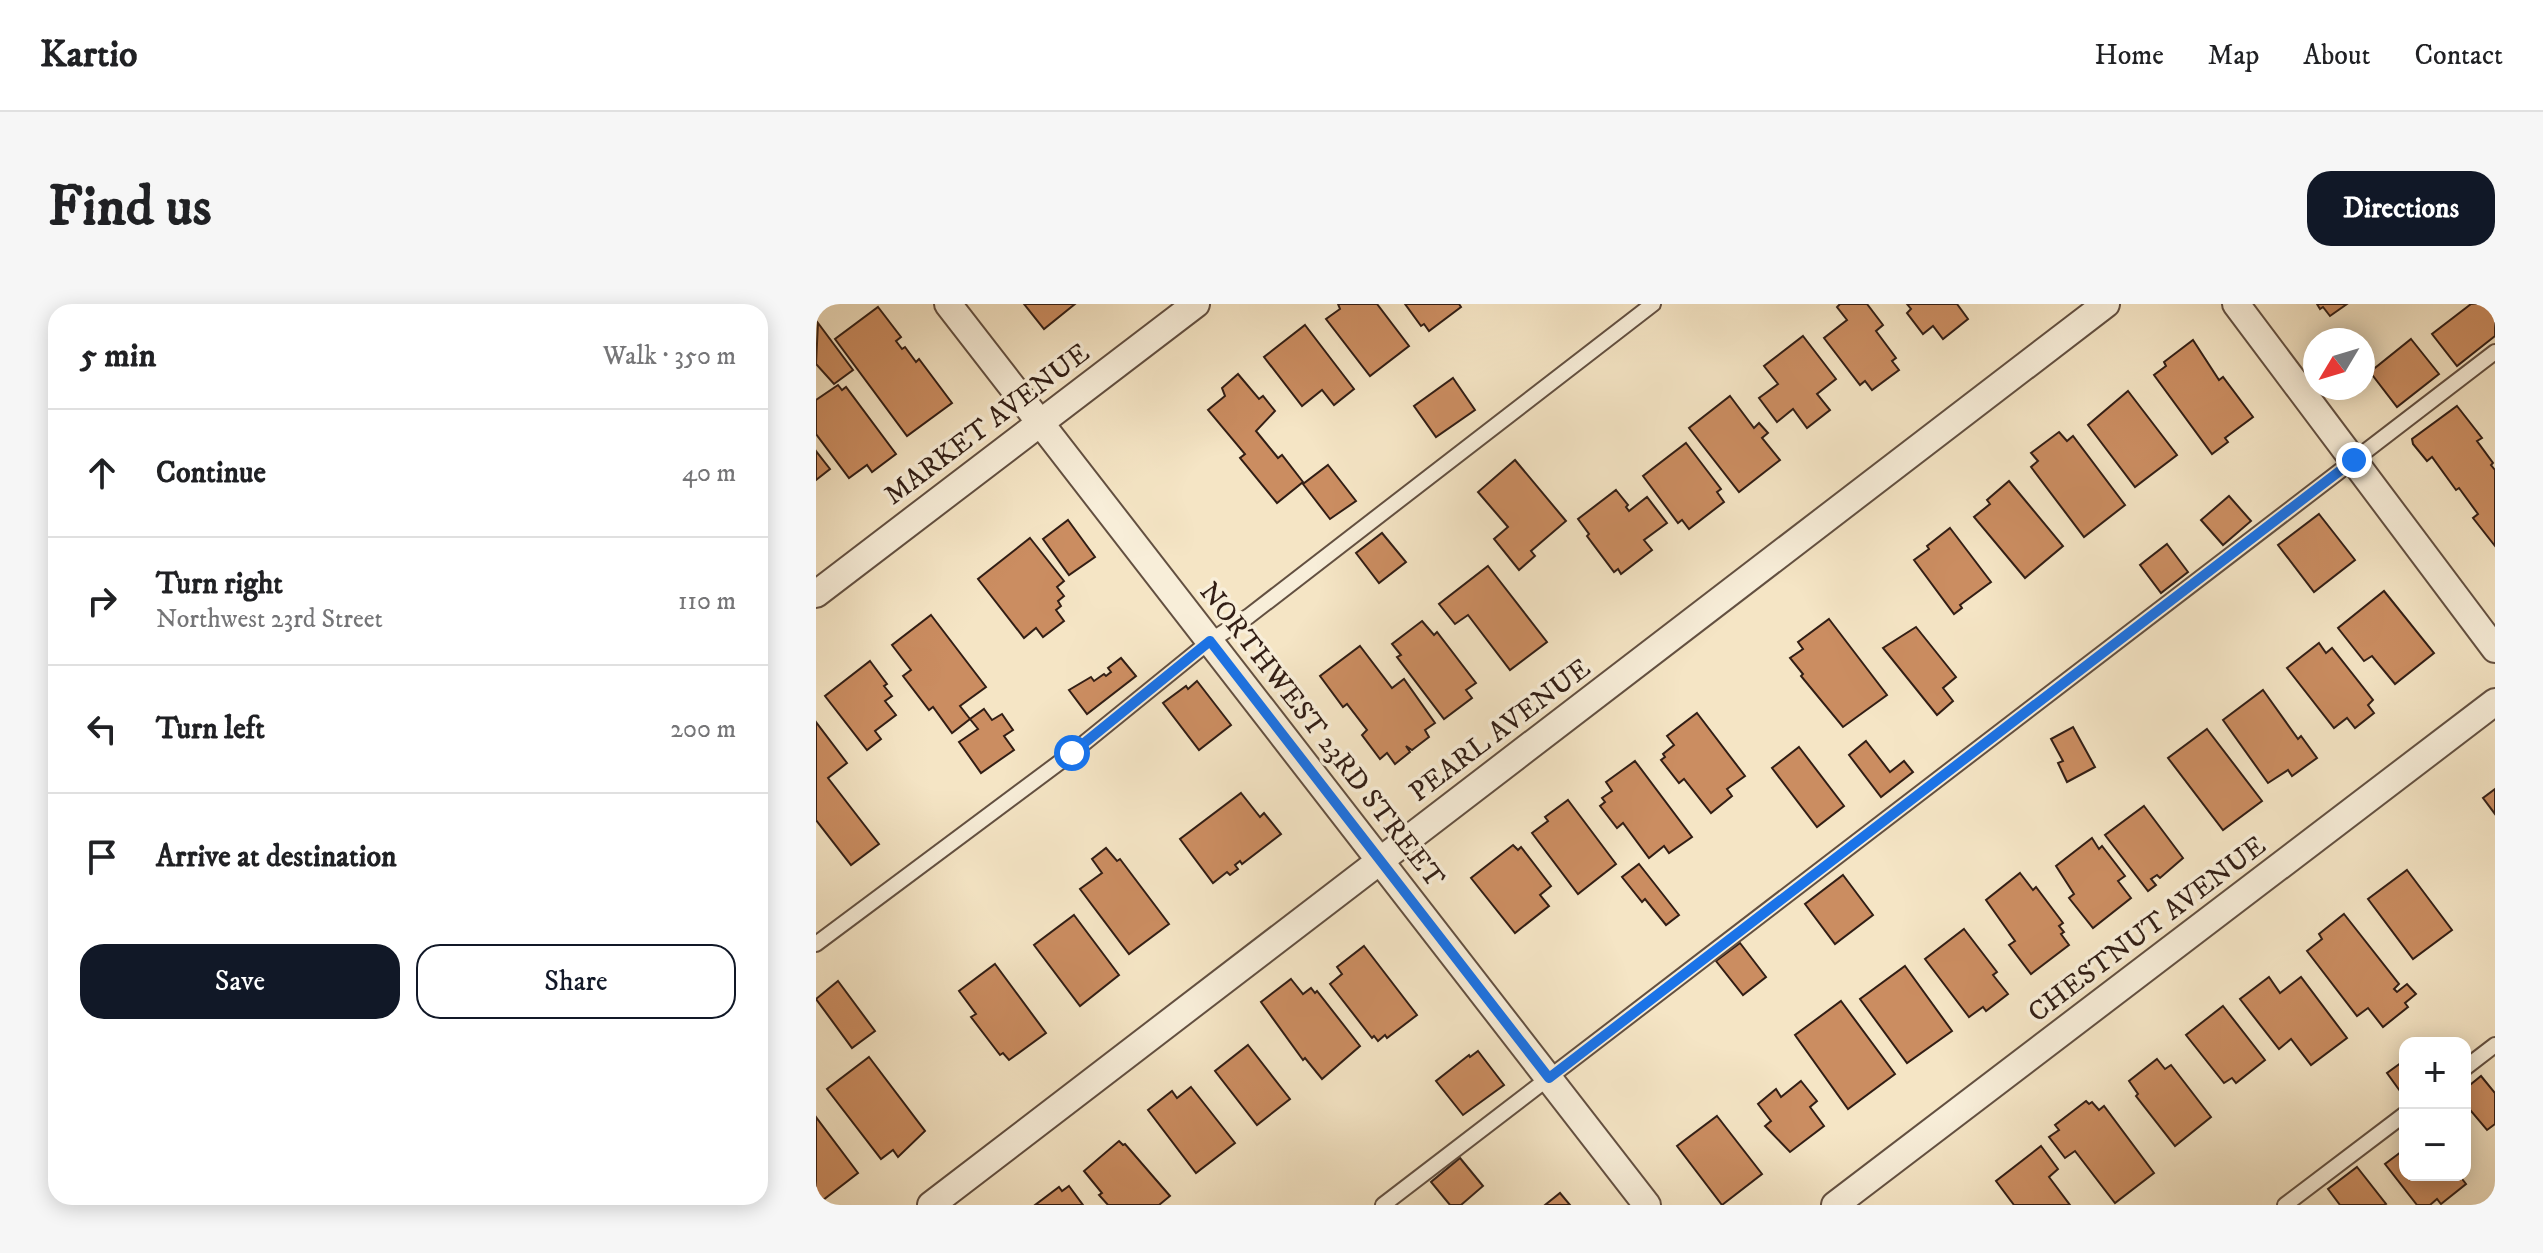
<!DOCTYPE html>
<meta charset="utf-8">
<style>
body{margin:0;font-family:"IM FELL DW Pica",serif;background:#f6f6f6;color:#202124}
.controls{position:absolute;right:24px;bottom:24px;display:grid;overflow:hidden;border-radius:16px;box-shadow:0 4px 20px #0003}
.controls button{width:72px;height:72px;display:grid;place-items:center;padding:0;border:0;border-bottom:2px solid #e0e0e0;background:#fff;color:#202124;font:40px sans-serif}
.compass{position:absolute;left:1487px;top:24px;width:72px;height:72px;border-radius:50%;background:#fff;box-shadow:0 4px 20px #0003;rotate:232deg}
.stop{position:absolute;width:24px;height:24px;margin:-18px;border:6px solid #1a73e8;border-radius:50%;background:#fff}
.stop.end{background:#1a73e8;border-color:#fff;box-shadow:0 2px 8px #0008}
.list{margin:0;padding:0;list-style:none}
h2{display:flex;justify-content:space-between;align-items:center;height:104px;margin:0;padding:0 32px;font-size:34px}
h2 small{font-size:26px;font-weight:400;color:#757577}
.list li{display:grid;grid-template-columns:52px 1fr auto;gap:24px;align-items:center;box-sizing:border-box;height:128px;padding:0 32px;border-top:2px solid #e0e0e0}
.list b{display:block;font-size:30px;white-space:nowrap}
.list p{margin:0;font-size:26px;white-space:nowrap;color:#757577}
.list em{font-size:26px;font-style:normal;color:#757577}
.actions{display:flex;gap:16px;padding:24px 32px}
.actions a{flex:1;padding:18px 0;border:2px solid #111827;border-radius:24px;text-align:center;font-size:28px;color:#111827}
.actions .main{background:#111827;color:#fff}
.icon{flex:none;width:44px;height:44px;fill:none;stroke:currentColor;stroke-width:2;stroke-linecap:round;stroke-linejoin:round}
.map{position:relative;flex:none;width:1679px;height:901px;overflow:hidden;border-radius:24px}
header{display:flex;align-items:center;gap:48px;box-sizing:border-box;height:112px;padding:0 40px;background:#fff;border-bottom:2px solid #e0e0e0}
header strong{font-size:38px}
nav{display:flex;gap:44px;margin-inline-start:auto;font-size:28px}
.intro{display:flex;align-items:center;justify-content:space-between;box-sizing:border-box;height:192px;padding:0 48px}
h1{margin:0;font-size:56px}
.button{padding:20px 36px;border-radius:24px;background:#111827;color:#fff;font-size:28px;font-weight:700}
main{display:flex;gap:48px;padding:0 48px}
aside{flex:1;background:#fff;border-radius:24px;box-shadow:0 4px 20px #0003}
.map>svg:first-child{display:block}
.building{fill:#cb8d61;stroke:#321e15;stroke-width:2}
.lines{fill:none;stroke-linecap:round;stroke-linejoin:round}
.lane-casing{stroke:#635041;stroke-width:18}
.street-casing{stroke:#635041;stroke-width:30}
.lane{stroke:#f8eed9;stroke-width:14}
.street{stroke:#f8eed9;stroke-width:26}
.route{stroke:#1a73e8;stroke-width:10}
.labels{text-anchor:middle;stroke-width:7;stroke-linejoin:round;paint-order:stroke}
.street-label{font-size:28px;fill:#321e15;stroke:#f8eed9}
</style>
<header>
<strong>Kartio</strong>
<nav><a>Home</a><a>Map</a><a>About</a><a>Contact</a></nav>
</header>
<div class="intro"><h1>Find us</h1><a class="button">Directions</a></div>
<main>
<aside>
<h2>5 min<small>Walk · 350 m</small></h2>
<ul class="list">
<li><svg class="icon" aria-label="ahead" viewBox="0 0 24 24"><path d="M12 20V5M6 11l6-6 6 6"/></svg><div><b>Continue</b></div><em>40 m</em></li>
<li><svg class="icon" aria-label="right" viewBox="0 0 24 24"><path d="M7 20v-9h11M14 6l5 5-5 5"/></svg><div><b>Turn right</b><p>Northwest 23rd Street</p></div><em>110 m</em></li>
<li><svg class="icon" aria-label="left" viewBox="0 0 24 24"><path d="M17 20v-9H6M10 6l-5 5 5 5"/></svg><div><b>Turn left</b></div><em>200 m</em></li>
<li><svg class="icon" aria-label="arrive" viewBox="0 0 24 24"><path d="M6 21V4h12l-3 4 3 4H6"/></svg><div><b>Arrive at destination</b></div></li>
</ul>
<div class="actions"><a class="main">Save</a><a>Share</a></div>
</aside>
<div class="map">
<svg width="1679" height="901" viewBox="0 0 1679 901">
<rect width="100%" height="100%" fill="#f5e5c5"/>
<filter id="stains"><feTurbulence type="fractalNoise" baseFrequency=".0025" numOctaves="4"/><feColorMatrix values="0 0 0 0 .2 0 0 0 0 .09 0 0 0 0 .02 0 0 0 .5 -.17"/></filter>
<radialGradient id="worn" r=".72"><stop offset=".6" stop-color="#630" stop-opacity="0"/><stop offset="1" stop-color="#630" stop-opacity=".3"/></radialGradient>
<!-- building -->
<g class="building">
<path d="M208,0h51l-31,25z"/>
<path d="M561,0l32,42 -39,30 -44,-57 14,-10 -2,-5z"/>
<path d="M589,0h54l2,3 -32,24 -5,-7 -3,2z"/>
<path d="M1024,0h27l16,21 -7,6 20,27 -4,3 7,9 -27,20 -7,-9 -5,4 -36,-47 23,-18 -10,-13z"/>
<path d="M1091,0h50l11,15 -25,20 -10,-13 -10,8 -16,-21 4,-4z"/>
<path d="M1501,0h30l-17,12 -7,-9 -3,2z"/>
<path d="M1655,0h17l7,9v23l-38,30 -25,-32z"/>
<path d="M62,3l23,30 -5,4 6,8 3,-2 11,15 3,-3 33,44 -45,33 -72,-97z"/>
<path d="M2,19l35,47 -19,14 -18,-20z"/>
<path d="M489,21l49,64 -20,16 -12,-15 -20,16 -38,-49z"/>
<path d="M987,32l33,43 -19,15 13,16 -23,18 -14,-19 -16,13 -18,-24 19,-14 -14,-18z"/>
<path d="M1595,35l28,35 -42,33 -27,-35z"/>
<path d="M1377,36l26,40 4,-3 30,40 -28,21 3,4 -16,12 -58,-79 12,-9 -2,-4z"/>
<path d="M422,70l21,25 4,-3 12,15 -19,20 22,27 4,-3 21,27 -26,21 -37,-45 5,-4 -37,-44 17,-14 -3,-8z"/>
<path d="M637,74l22,32 -39,27 -22,-31z"/>
<path d="M22,81l4,5 4,-3 50,67 -24,18 -5,-7 -18,13 -33,-44v-34z"/>
<path d="M1312,87l49,64 -42,32 -47,-62z"/>
<path d="M914,92l24,32 5,-5 9,10 -6,5 18,22 -41,32 -50,-64z"/>
<path d="M1641,102l25,32 -5,3 16,22 -2,2 4,5v76l-22,-28 5,-4 -19,-26 -3,2 -24,-33 -5,4 -14,-17 -1,-5z"/>
<path d="M1243,128l8,9 6,-5 52,69 -41,32 -53,-70 7,-6 -7,-8z"/>
<path d="M870,139l35,46 -4,3 7,10 -35,27 -7,-9 -4,3 -35,-47z"/>
<path d="M0,147l14,18 -14,11z"/>
<path d="M699,156l51,61 -35,30 4,5 -16,14 -25,-31 14,-12 -30,-35z"/>
<path d="M512,161l28,36 -26,18 -27,-35z"/>
<path d="M1193,177l54,65 -38,32 -51,-61 16,-13 -3,-4z"/>
<path d="M800,186l12,15 -2,2 3,4 18,-14 20,26 -23,17 8,10 -31,24 -3,-5 -4,3 -27,-36 2,-2 -11,-15z"/>
<path d="M1413,192l22,25 -28,24 -22,-25z"/>
<path d="M1503,210l36,46 -41,32 -36,-47z"/>
<path d="M252,216l27,37 -26,18 -26,-36z"/>
<path d="M1134,224l41,54 -31,23 2,3 -8,6 -40,-54 15,-11 -2,-3z"/>
<path d="M566,229l24,29 -27,21 -23,-30z"/>
<path d="M214,234l34,43 -7,6 7,9 -6,5 3,5 -5,4 8,11 -21,16 -7,-9 -12,10 -46,-59z"/>
<path d="M1351,240l21,28 -27,21 -21,-28z"/>
<path d="M672,262l59,76 -37,28 -42,-55 -13,9 -16,-20z"/>
<path d="M1568,287l50,62 -39,31 -23,-28 -8,5 -26,-33z"/>
<path d="M115,311l55,72 -26,19 10,13 -18,14 -19,-26 -4,3 -26,-34 8,-6 -19,-25z"/>
<path d="M1013,315l58,76 -44,32 -42,-51 2,-2 -13,-16 13,-9 -5,-7z"/>
<path d="M606,317l12,14 3,-3 39,51 -10,7 6,8 -28,21 -47,-62 4,-2 -9,-11z"/>
<path d="M1100,323l40,50 -13,11 10,13 -16,14 -54,-67z"/>
<path d="M1503,339l7,10 6,-5 41,52 -5,5 6,8 -19,15 -8,-10 -13,10 -47,-60z"/>
<path d="M544,342l32,42 12,-9 31,44 -10,7 4,7 -17,13 -6,-4 4,6 -15,12 -8,-11 -7,6 -18,-24 5,-5 -20,-26 -4,3 -23,-31z"/>
<path d="M305,354l15,18 -49,38 -18,-24 22,-13 3,4 10,-7 2,2 5,-4 -3,-4z"/>
<path d="M54,357l17,23 -3,2 8,10 -7,5 11,14 -21,16 6,8 -14,11 -42,-54z"/>
<path d="M381,377l34,44 -32,25 -36,-47 23,-17 2,3z"/>
<path d="M1447,386l35,49 3,-3 16,22 -25,18 -4,-6 -20,13 -45,-63z"/>
<path d="M168,405l8,11 10,-6 11,16 -9,6 10,14 -33,23 -22,-31 19,-13 -8,-10z"/>
<path d="M881,409l48,63 -18,13 5,7 -21,17 -27,-34 -5,4 -18,-23 4,-3 -2,-3 11,-9 -7,-9z"/>
<path d="M0,418l31,41 -19,15 51,66 -28,21 -35,-45z"/>
<path d="M1257,423l22,40 -28,15 -9,-19 5,-2 -12,-22z"/>
<path d="M1391,425l55,72 -39,29 -55,-72z"/>
<path d="M1050,437l24,31 14,-11 9,11 -32,25 -32,-42z"/>
<path d="M983,443l45,59 -27,21 -45,-59z"/>
<path d="M819,457l57,76 -23,16 -5,-7 -15,12 -26,-35 -6,5 -17,-22 5,-4 -3,-4 10,-7 -6,-9z"/>
<path d="M1679,485v25l-12,-16z"/>
<path d="M425,489l19,24 4,-4 17,21 -39,30 -2,-3 -5,4 3,4 -8,6 -3,-3 -14,11 -33,-44z"/>
<path d="M752,496l48,64 -38,30 -46,-61 16,-12 -3,-4z"/>
<path d="M1328,502l39,52 -23,20 -3,-3 -6,4 5,6 -8,6 -43,-56z"/>
<path d="M1276,534l7,11 3,-3 23,30 -7,5 13,17 -38,30 -24,-30 5,-4 -18,-28z"/>
<path d="M697,541l5,5 3,-3 30,39 -11,9 9,11 -34,27 -44,-55z"/>
<path d="M290,544l11,13 3,-2 49,65 -40,30 -49,-65 22,-16 -10,-14z"/>
<path d="M823,560l40,51 -13,10 -21,-26 -3,3 -20,-25z"/>
<path d="M1591,566l45,60 -39,29 -45,-60z"/>
<path d="M1204,569l13,17 3,-3 27,36 -4,3 5,6 -3,2 8,11 -38,29 -22,-29 6,-4 -29,-41z"/>
<path d="M1027,571l30,40 -38,29 -30,-40z"/>
<path d="M1528,610l55,70 -5,5 3,3 10,-8 9,10 -11,9 3,4 -25,20 -15,-19 -11,8 -50,-65 15,-12 -3,-5z"/>
<path d="M258,611l45,60 -39,31 -46,-61z"/>
<path d="M1148,625l33,43 -4,3 15,19 -22,17 -3,-4 -14,10 -44,-58z"/>
<path d="M924,639l26,34 -23,18 -27,-34z"/>
<path d="M548,642l53,69 -30,23 -2,-3 -7,6 -4,-5 -2,2 -42,-54 12,-10 -5,-7z"/>
<path d="M179,660l51,69 -37,27 -6,-7 -3,2 -29,-38 5,-3 -17,-23z"/>
<path d="M1089,662l47,65 -45,32 -47,-64z"/>
<path d="M1453,673l11,16 21,-16 46,61 -36,27 -20,-26 -12,10 -39,-50z"/>
<path d="M475,675l12,15 8,-6 4,5 2,-2 43,55 -38,33 -17,-21 -2,2 -42,-58z"/>
<path d="M22,677l37,50 -23,17 -36,-49z"/>
<path d="M1025,697l54,73 -47,35 -53,-74z"/>
<path d="M1407,702l42,54 -29,23 -4,-5 -8,5 -38,-48z"/>
<path d="M432,741l42,54 -33,26 -42,-54z"/>
<path d="M662,747l26,34 -41,30 -27,-34 33,-26 1,2z"/>
<path d="M53,753l56,74 -27,26 -5,-7 -12,9 -54,-70z"/>
<path d="M1341,755l8,10 6,-4 40,52 -36,29 -39,-50 2,-2 -9,-13z"/>
<path d="M1589,756v38l-18,-25z"/>
<path d="M1665,772l14,17v31l-8,6 -22,-26v-15z"/>
<path d="M985,777l16,20 -7,6 14,19 -34,26 -25,-26 6,-5 -13,-17 18,-15 5,8z"/>
<path d="M375,783l44,56 -39,30 -48,-63 24,-19 5,7z"/>
<path d="M1270,797l3,3 3,-2 7,8 5,-4 50,67 -39,30 -40,-52 -10,7 -16,-21 10,-7 -4,-5z"/>
<path d="M901,812l45,58 -40,31 -45,-59z"/>
<path d="M0,813l42,56 -35,27 -7,-9z"/>
<path d="M303,837l4,4 2,-1 45,52 -11,9h-51l-9,-10 3,-2 -18,-22z"/>
<path d="M1225,842l17,23 -9,8 21,28h-56l-18,-24z"/>
<path d="M1589,845v26h54l7,9 -25,20 -4,-5 -7,6h-13l-32,-41z"/>
<path d="M644,854l23,28 -22,19h-11l-19,-23z"/>
<path d="M1541,863l29,37 -2,1h-44l-12,-16z"/>
<path d="M253,882l14,19h-48l24,-18 3,4z"/>
<path d="M744,889l10,12h-25z"/>
</g>
<g class="lines">
<defs>
<g id="lane">
<path d="M0,640l256,-191 138,-112 39,-25 404,-312"/>
<path d="M1649,764l30,-23"/>
<path d="M567,901l1112,-853"/>
<path d="M1469,901l120,-91"/>
</g>
<g id="street">
<path d="M132,0l699,901"/>
<path d="M1420,0l259,345"/>
<path d="M0,290l380,-290"/>
<path d="M115,901l1175,-901"/>
<path d="M1019,901l660,-503"/>
</g>
</defs>
<!-- lane casing -->
<use href="#lane" class="lane-casing"/>
<!-- street casing -->
<use href="#street" class="street-casing"/>
<!-- lane -->
<use href="#lane" class="lane"/>
<!-- street -->
<use href="#street" class="street"/>
</g>
<g class="lines">
<!-- route -->
<path class="route" d="M256,449l138,-112 339,437 805,-618"/>
</g>
<g class="labels">
<!-- street labels -->
<g class="street-label">
<text transform="translate(170 119) rotate(-37)" y="10">MARKET AVENUE</text>
<text transform="translate(683 425) rotate(-37)" y="10">PEARL AVENUE</text>
<text transform="translate(507 430) rotate(52)" y="10">NORTHWEST 23RD STREET</text>
<text transform="translate(1330 624) rotate(-37)" y="10">CHESTNUT AVENUE</text>
</g>
</g>
<rect width="100%" height="100%" filter="url(#stains)"/>
<rect width="100%" height="100%" fill="url(#worn)"/>
</svg>
<div class="controls">
<button>+</button>
<button>−</button>
</div>
<svg class="compass" viewBox="-18 -18 36 36"><path d="M0-13l5 13h-10z" fill="#e53935"/><path d="M0 13l5-13h-10z" fill="#757577"/></svg>
<div class="stop" style="left:256px;top:449px"></div>
<div class="stop end" style="left:1538px;top:156px"></div>
</div>
</main>
